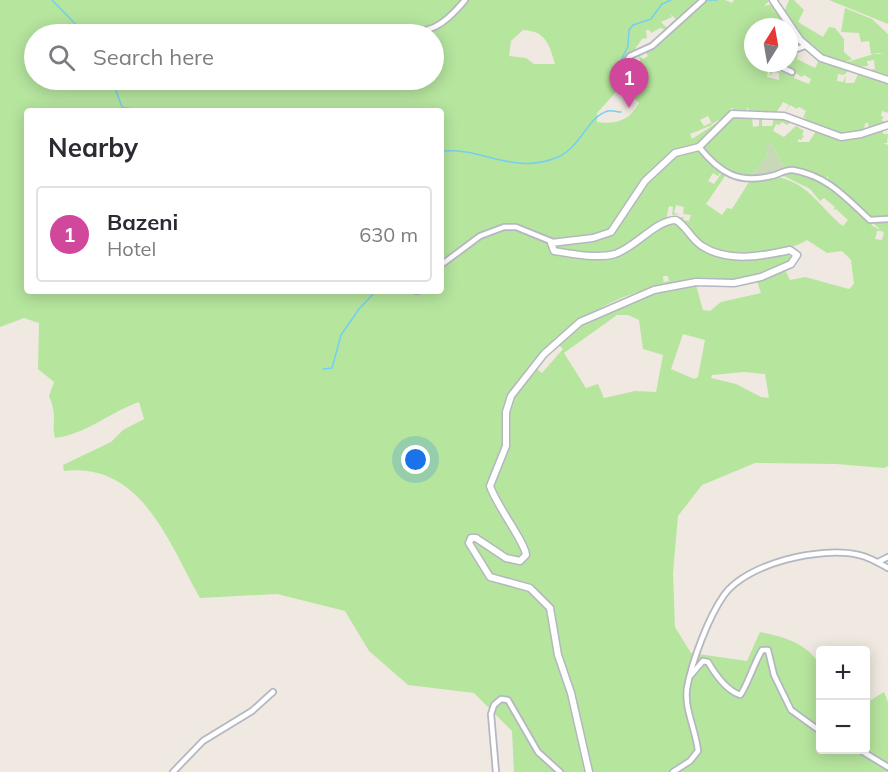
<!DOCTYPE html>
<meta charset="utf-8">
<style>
body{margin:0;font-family:Mulish,sans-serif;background:#f2f2f3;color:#2b2b33}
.controls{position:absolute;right:18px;bottom:18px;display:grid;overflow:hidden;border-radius:6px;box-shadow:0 3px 15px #0003}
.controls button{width:54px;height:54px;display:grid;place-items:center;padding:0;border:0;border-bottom:2px solid #e1e1e2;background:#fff;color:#2b2b33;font:30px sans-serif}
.compass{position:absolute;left:744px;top:18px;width:54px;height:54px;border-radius:50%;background:#fff;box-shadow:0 3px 15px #0003;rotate:11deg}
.you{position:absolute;left:416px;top:460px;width:21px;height:21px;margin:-15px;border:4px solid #fff;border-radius:50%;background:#1a73e8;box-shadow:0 0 0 9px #1a73e833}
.badge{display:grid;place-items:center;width:39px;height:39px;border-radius:50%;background:#4264fb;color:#fff;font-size:20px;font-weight:700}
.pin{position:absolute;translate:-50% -50px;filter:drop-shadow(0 2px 3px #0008)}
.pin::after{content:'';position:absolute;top:32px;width:21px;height:18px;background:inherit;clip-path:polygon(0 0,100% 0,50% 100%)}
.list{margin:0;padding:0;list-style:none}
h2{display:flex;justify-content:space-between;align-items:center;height:78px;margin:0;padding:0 24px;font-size:26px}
h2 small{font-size:20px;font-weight:400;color:#7c7c81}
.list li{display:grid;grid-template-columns:39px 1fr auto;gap:18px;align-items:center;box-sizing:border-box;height:96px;margin:0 12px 12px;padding:0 12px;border:2px solid #e1e1e2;border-radius:6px}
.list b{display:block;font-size:22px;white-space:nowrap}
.list p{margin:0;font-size:20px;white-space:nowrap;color:#7c7c81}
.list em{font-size:20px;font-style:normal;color:#7c7c81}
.icon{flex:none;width:33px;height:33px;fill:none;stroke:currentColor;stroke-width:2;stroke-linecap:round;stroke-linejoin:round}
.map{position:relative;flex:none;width:888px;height:772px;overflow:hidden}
.search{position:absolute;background:#fff;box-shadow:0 3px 15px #0003;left:24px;top:24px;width:420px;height:66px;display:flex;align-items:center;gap:15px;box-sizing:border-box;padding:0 21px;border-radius:33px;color:#7c7c81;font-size:22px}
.panel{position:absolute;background:#fff;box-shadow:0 3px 15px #0003;left:24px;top:108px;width:420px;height:186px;border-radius:6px}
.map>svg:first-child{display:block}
.green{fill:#b6e59e;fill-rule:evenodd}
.cemetery{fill:#c8d9b8}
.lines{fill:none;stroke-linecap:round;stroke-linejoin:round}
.stream{stroke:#75cff0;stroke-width:1.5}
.minor-casing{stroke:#b4b7c1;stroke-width:8}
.tertiary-casing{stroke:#b4b7c1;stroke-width:9}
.minor{stroke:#fff;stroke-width:4.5}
.tertiary{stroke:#fff;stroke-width:6}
</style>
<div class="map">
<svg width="888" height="772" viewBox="0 0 888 772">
<rect width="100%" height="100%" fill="#efe9e1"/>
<!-- green -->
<g class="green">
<path d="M0,0h702l-25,20 -7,-6 2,3 -11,5 6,6 6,-7 4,2 -10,7 -7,-2 -9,5 -2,-3h-3l1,8 -5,1 -7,10 4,3 -19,14 -5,27 -18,20v9c19,3 33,-2 42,-19 -12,-10 -8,-25 -3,-38l5,-3 -3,-7 5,4 5,-3 -3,-5 53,-43 6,-8h21l7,3 2,-3h36l-6,6 9,-2 15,23h-35l-1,36h17l-2,14 12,3v-7l-6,-1 -3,4v-9l11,5 1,-3 -11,-3 24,9 -1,3 15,6 2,-5 -7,-4 -2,2 -16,-10 -13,-4h16v-9h9l-1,5 18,9 4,-8 29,11 -4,4 -6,-1 -1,7 6,1 3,-6 -1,7h9l4,-9 30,8v31l-6,-2 -1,5 3,1 -3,3 7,3 -19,6 -1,-6h-3l-1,8 -23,4 -35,-14 -1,-4 -3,3 4,-9 -7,-4 -2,2 -7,-4 -6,9 5,-9 -6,-3 -7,11h-27l-1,-6 -2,4h-12l-1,-3 -3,1 1,4 -19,11 -4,-8 -8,4 4,6 7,-3 1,2 -22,9 2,5 29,-19 -22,30 23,20 -4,6 -5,-3 -5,8 6,3 9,-13 4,2 -21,31 16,11 5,-7 5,1 17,-27c10,-1 23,-6 32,-4 28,6 41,32 62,48l5,-6 -12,-11 -3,1 2,-3 -11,-9 -4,3 -10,-12 -28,-14 10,-3 37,12 44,42 9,5h-5l-2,8 7,1 2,-7 -10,-9 14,-4v246l-4,2 -48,-4 -81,-1 -53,22 -24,31 -5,57 2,54 16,26 56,8 13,-29c21,4 49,11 59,33 5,10 1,69 1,85h46v-47l18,-11 4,10v70h-374l-2,-41 -38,-38 -66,-8 -39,-34 -24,-40 -68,-17 -77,4c-32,-56 -58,-136 -136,-127l-1,-6 48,-23 12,-12 21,-11 -5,-17c-29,10 -52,32 -84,36 -4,-18 3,-20 -6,-42l5,-14 -16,-13 1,-46 -15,-5 -24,9zM523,30c22,1 26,13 32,34h-21l-8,-6 -17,-2 2,-15zM34,34h400v46h-400zM27,111h414v180h-414zM676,205l8,2 -1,7 8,1 -2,6 -6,-1 1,-3 -13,1c18,6 21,20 36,29 25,13 78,7 100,-7l20,13 15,-2 9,9 3,24 -5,5 -44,-12 -15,3 -5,-10 -28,11 4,12 -40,9 -11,9 -7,-1 -7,-25c-51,9 -98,25 -138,59l5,5 -21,24 -5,-4 -9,10 -3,-3c34,-45 81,-81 139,-90l-1,-10h5l1,5 -5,1 1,3c32,-2 106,0 127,-27l-5,-5 -26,5 -57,-8 -29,-28 -10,2 4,-18 4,1 -1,8 8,-1 -6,-1zM617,315h11l11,5 4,29 20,6 -7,37 -21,-1 -31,7 -6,-14 -12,4 -22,-35zM683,334l22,6 -7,37 -4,2 -23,-10zM744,372l21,2 4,24 -8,-1 -25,-13 -25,-6 1,-3z"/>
<path d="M775,0l10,10 4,-10h5l10,10 -6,12 25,15 6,-10 6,1 9,11v13l8,7 -8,4 33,-10 7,1h-13l-2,-13 -8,1 -2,-9 -18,-1 4,-24 27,11 16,15v43l-18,-7 5,-1 -1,-9 -7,1 1,5 -16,1v-4c-32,7 -62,-41 -77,-63z"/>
<path d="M829,0h59v24z"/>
<path d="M736,116l16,1 1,10 6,-1v-9h3v9h10l2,-9 19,4 -6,4 -5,-3 -3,3 -3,-1 -3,7 11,6 12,-11 8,5 -2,4 2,1 -3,4 -3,-1v3h11l7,-11 25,8 42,-10v5h5l-1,9h-4l5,2v72l-18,2 -42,-38v-6l-2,4 -5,-1 -36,-8 -14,-27 -4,5 1,7 -15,19 3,4c-23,0 -37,-13 -54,-29l29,-32z"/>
</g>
<!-- cemetery -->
<path class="cemetery" d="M771,143l14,27 -29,8 -3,-4 15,-19 -2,-10z"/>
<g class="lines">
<!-- stream -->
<g class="stream">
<path d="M52,0l33,34"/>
<path d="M704,0h13"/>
<path d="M112,80l10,27 21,4"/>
<path d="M628,102v-12l-11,-16v-5l11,-23 1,-16 4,-5 18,-6 11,-15 9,-4"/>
<path d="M441,151c43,-4 72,25 117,6 23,-10 30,-41 50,-46 5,-1 9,1 13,1"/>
<path d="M323,369l9,-1 9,-33 18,-26 17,-18"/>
</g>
<defs>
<g id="minor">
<path d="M395,34c36,-2 47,-6 70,-34"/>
<path d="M789,52l16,-6"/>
<path d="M772,63l20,9"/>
<path d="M621,68l9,-12 22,-10 51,-46"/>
<path d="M699,147c21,26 39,37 72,29 8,-1 14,-7 22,-6 35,6 53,28 77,50l18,-1"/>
<path d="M441,265l39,-29 24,-9h12l37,15"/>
<path d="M416,291h2"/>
<path d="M878,562l10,-5"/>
<path d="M691,675l12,-14 5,1c7,12 18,28 32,33 5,-4 15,-34 22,-45h6l6,25 17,35 29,21"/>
<path d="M860,750l28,17"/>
<path d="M173,772l30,-31 49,-30 21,-19"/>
<path d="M496,772l-5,-58 3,-9 7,-6 7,1 30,52 22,20"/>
<path d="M673,772l17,-11 8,-10c-2,-21 -14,-42 -11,-63 5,-27 21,-70 37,-93 23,-32 97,-49 135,-40 10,2 20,8 29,13"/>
</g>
<g id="tertiary">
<path d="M773,0l27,40 21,18 67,22"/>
<path d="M589,772l-18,-79 -13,-38 -8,-47 -20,-20 -40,-11 -21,-34 2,-5h5l30,20 14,3 6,-6c-1,-13 -30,-50 -36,-69l16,-40v-34l5,-16 33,-42 36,-32 74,-32 42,-8 38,1 27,-6 30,-13 6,-9 -7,-5c-27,6 -62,13 -88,-4 -11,-7 -15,-19 -26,-26 -20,0 -40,27 -61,34 -17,5 -43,0 -61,-3l-3,-8 42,-5 18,-6 34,-51 30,-28 24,-6 33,-33 52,2 57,21 20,-3 27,-9"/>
</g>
</defs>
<!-- minor casing -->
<use href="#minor" class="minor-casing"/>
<!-- tertiary casing -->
<use href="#tertiary" class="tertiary-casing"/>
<!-- minor -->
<use href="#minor" class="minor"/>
<!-- tertiary -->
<use href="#tertiary" class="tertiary"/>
</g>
</svg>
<div class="controls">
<button>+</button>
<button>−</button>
</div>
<svg class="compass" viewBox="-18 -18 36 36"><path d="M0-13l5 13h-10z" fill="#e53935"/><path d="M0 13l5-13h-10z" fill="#7c7c81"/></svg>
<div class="you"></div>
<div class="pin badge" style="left:629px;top:108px;background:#d1479c">1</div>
<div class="search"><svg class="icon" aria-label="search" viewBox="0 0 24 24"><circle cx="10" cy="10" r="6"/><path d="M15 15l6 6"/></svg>Search here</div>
<section class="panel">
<h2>Nearby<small></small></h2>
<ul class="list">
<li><span class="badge" style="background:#d1479c">1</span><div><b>Bazeni</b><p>Hotel</p></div><em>630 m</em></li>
</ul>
</section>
</div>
